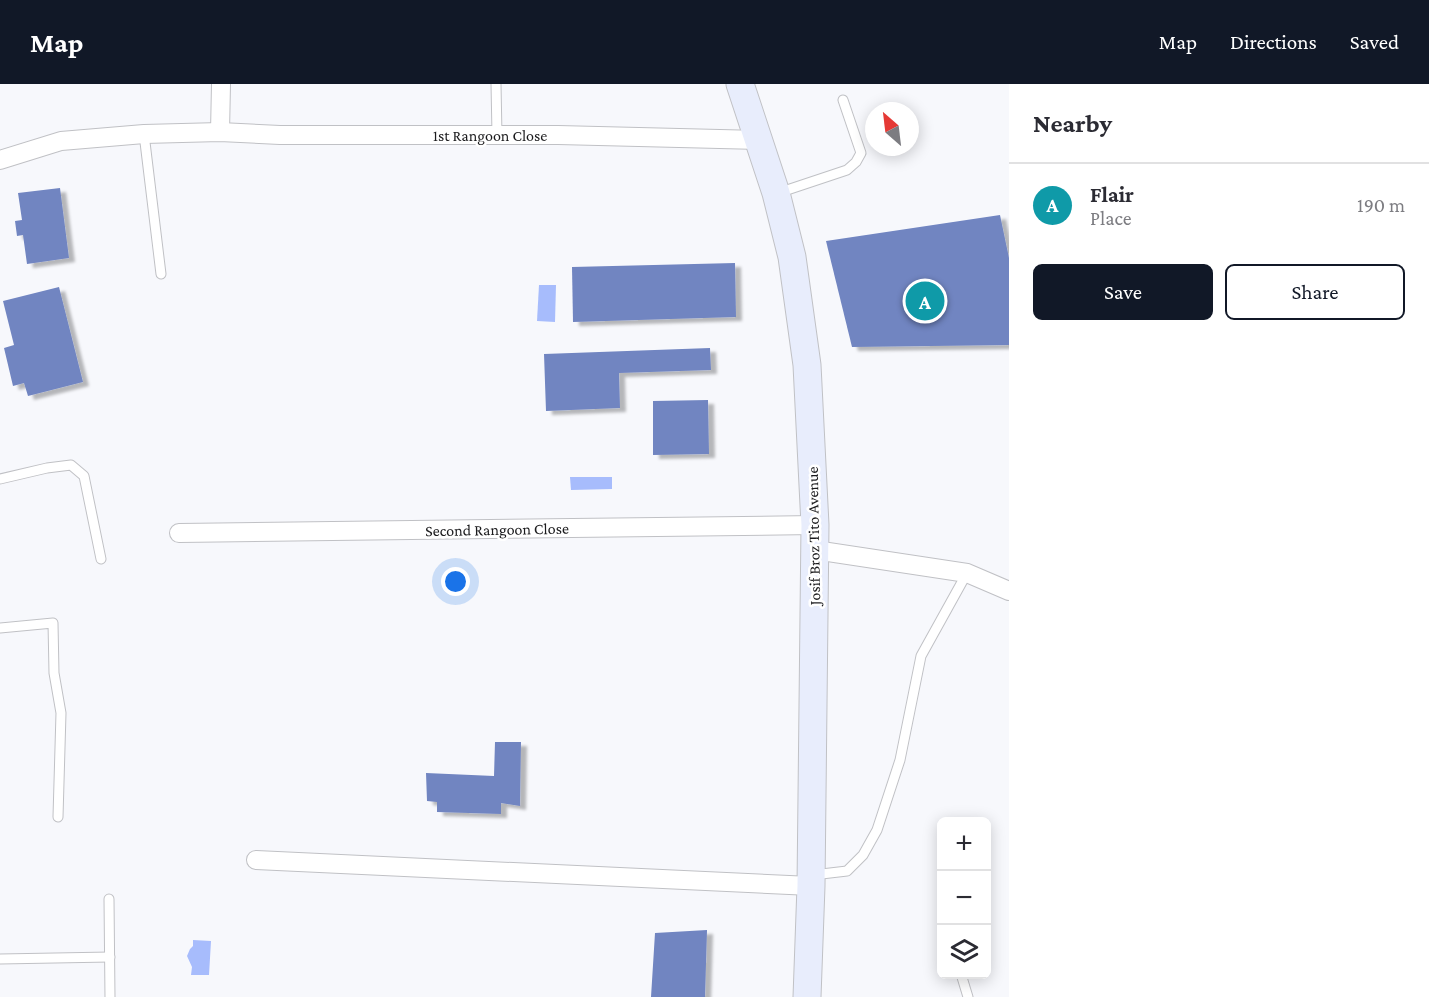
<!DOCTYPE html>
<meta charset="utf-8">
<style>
body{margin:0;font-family:"Crimson Pro",serif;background:#f2f2f3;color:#2b2b33}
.controls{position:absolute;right:18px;bottom:18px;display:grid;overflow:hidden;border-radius:9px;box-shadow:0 3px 15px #0003}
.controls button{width:54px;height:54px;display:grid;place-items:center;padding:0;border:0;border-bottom:2px solid #e1e1e2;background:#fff;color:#2b2b33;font:30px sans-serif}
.compass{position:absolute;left:865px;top:18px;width:54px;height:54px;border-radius:50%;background:#fff;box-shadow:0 3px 15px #0003;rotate:332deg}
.you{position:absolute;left:456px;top:498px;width:21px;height:21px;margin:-15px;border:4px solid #fff;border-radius:50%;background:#1a73e8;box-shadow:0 0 0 9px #1a73e833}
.badge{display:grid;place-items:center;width:39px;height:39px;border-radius:50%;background:#111827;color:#fff;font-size:20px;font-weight:700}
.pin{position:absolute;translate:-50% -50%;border:3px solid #fff;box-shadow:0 2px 6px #0006}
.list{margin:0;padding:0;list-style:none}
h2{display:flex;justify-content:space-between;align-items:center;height:78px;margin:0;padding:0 24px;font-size:26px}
h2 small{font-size:20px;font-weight:400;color:#7c7c81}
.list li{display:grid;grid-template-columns:39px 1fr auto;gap:18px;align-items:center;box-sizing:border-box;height:84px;padding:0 24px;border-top:2px solid #e1e1e2}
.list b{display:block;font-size:22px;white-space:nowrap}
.list p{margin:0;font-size:20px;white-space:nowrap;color:#7c7c81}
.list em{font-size:20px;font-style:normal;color:#7c7c81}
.actions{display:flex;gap:12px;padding:18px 24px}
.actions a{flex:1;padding:14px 0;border:2px solid #111827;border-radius:9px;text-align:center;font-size:21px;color:#111827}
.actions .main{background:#111827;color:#fff}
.icon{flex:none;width:33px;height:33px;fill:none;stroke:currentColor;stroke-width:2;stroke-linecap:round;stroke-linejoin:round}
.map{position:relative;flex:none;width:1009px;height:913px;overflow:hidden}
header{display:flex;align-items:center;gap:36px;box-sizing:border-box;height:84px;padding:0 30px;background:#111827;color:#fff}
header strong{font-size:28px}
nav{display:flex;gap:33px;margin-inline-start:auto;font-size:21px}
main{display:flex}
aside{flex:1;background:#fff}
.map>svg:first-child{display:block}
.water{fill:#a7bcfc}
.building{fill:#7185c1;filter:url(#shadow)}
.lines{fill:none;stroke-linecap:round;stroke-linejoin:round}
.lane-casing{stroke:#c0c1c5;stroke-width:11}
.street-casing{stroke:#c0c1c5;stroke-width:20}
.secondary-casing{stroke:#c0c1c5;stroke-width:29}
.lane{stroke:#fff;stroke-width:9}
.street{stroke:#fff;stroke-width:18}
.secondary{stroke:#e8edfc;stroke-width:27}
.labels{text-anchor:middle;stroke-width:5;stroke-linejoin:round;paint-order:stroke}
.street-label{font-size:16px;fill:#1b1b1d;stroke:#fff}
</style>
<header>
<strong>Map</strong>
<nav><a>Map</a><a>Directions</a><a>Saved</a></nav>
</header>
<main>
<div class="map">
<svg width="1009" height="913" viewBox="0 0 1009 913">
<defs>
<filter id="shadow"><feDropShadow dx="6" dy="4" stdDeviation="1.5" flood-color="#0004"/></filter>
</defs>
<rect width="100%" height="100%" fill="#f7f8fc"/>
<!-- water -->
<g class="water">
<path d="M539,201h17l-1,37 -18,-1z"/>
<path d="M570,393h42v12l-41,1z"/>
<path d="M193,856l18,1 -2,34h-18l1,-8 -5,-11 3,-7 3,-3z"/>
</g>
<!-- building -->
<g class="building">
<path d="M60,104l9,70 -42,6 -4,-29 -6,1 -2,-15 7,-1 -4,-27z"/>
<path d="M1000,131l9,43v87l-157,2 -26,-106z"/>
<path d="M735,179l1,54 -163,5 -1,-55z"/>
<path d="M59,203l24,95 -55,14 -4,-13 -11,3 -9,-38 10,-3 -11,-44z"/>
<path d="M710,264l1,22 -92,3 1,35 -74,3 -2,-57z"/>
<path d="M708,316l1,54 -56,1v-54z"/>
<path d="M495,658h26l-1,64 -19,-3v11l-64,-2v-10l-10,-1 -1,-28 68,3z"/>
<path d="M707,846l-2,67h-54l4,-64z"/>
</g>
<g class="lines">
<defs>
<g id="lane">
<path d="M496,0l1,51"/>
<path d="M144,50l17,140"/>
<path d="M778,109l69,-23 9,-8 5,-9 -18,-53"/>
<path d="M0,395l47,-11 24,-3 13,11 17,83"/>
<path d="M0,544l53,-5 1,50 7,40 -3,104"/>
<path d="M813,791l34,-4 16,-16 14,-25 23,-70 21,-104 46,-83"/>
<path d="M109,815l1,98"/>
<path d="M0,875l110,-2"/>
<path d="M961,890l7,23"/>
</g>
<g id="street">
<path d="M220,48l1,-48"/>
<path d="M0,76l61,-19 83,-7 76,-2 60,3h278l202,5"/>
<path d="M179,449l636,-8"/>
<path d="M815,466l152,23 42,18"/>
<path d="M256,776l555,26"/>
</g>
<path id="secondary" d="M740,0l36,109 16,64 15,108 8,160 -4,361 -4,111"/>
</defs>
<!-- lane casing -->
<use href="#lane" class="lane-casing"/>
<!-- street casing -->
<use href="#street" class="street-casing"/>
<!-- secondary casing -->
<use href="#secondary" class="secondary-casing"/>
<!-- lane -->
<use href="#lane" class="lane"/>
<!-- street -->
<use href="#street" class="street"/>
<!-- secondary -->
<use href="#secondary" class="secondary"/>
</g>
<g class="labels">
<!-- street labels -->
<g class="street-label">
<text x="490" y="57">1st Rangoon Close</text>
<text transform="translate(497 445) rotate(-1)" y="6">Second Rangoon Close</text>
<text transform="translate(813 452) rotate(-91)" y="6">Josif Broz Tito Avenue</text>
</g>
</g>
</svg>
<div class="controls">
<button>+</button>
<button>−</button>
<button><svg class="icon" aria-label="layers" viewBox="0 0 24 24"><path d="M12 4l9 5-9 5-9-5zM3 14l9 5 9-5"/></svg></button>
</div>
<svg class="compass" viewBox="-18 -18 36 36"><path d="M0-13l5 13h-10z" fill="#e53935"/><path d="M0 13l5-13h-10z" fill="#7c7c81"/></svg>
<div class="you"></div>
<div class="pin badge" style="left:925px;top:217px;background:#0f9aa8">A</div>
</div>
<aside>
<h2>Nearby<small></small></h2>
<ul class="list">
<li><span class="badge" style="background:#0f9aa8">A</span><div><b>Flair</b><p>Place</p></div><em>190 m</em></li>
</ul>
<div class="actions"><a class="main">Save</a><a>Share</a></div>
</aside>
</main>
